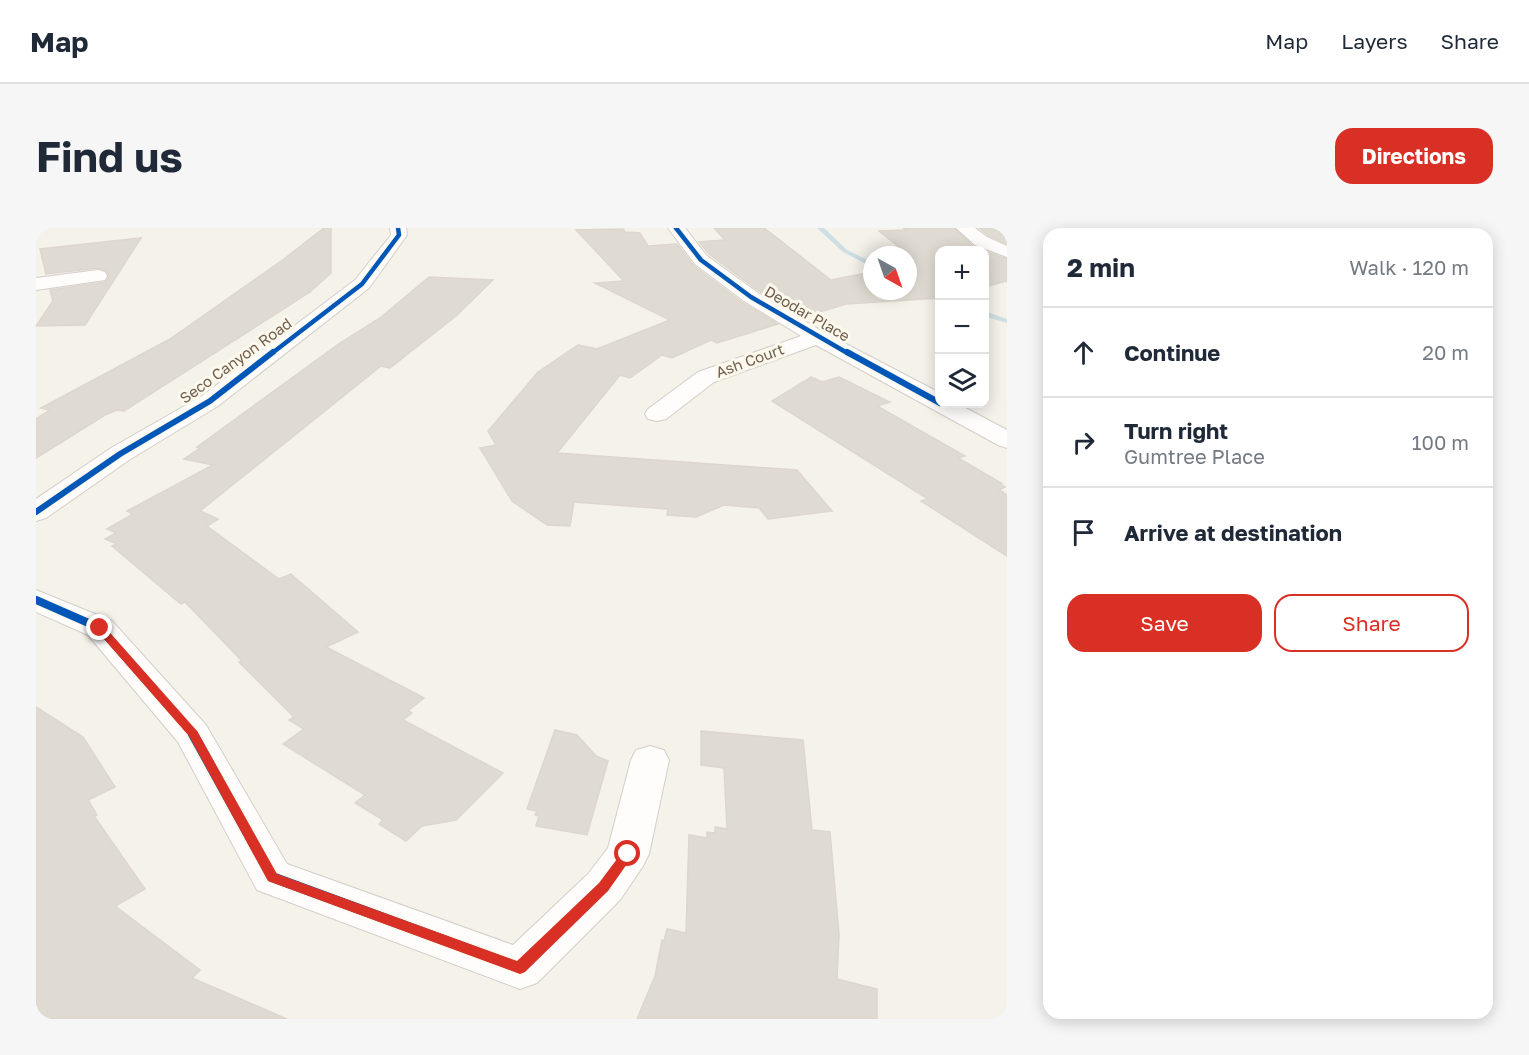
<!DOCTYPE html>
<meta charset="utf-8">
<style>
body{margin:0;font-family:"Golos Text",sans-serif;background:#f6f6f7;color:#1f2937}
.controls{position:absolute;right:18px;top:18px;display:grid;overflow:hidden;border-radius:12px;box-shadow:0 3px 15px #0003}
.controls button{width:54px;height:54px;display:grid;place-items:center;padding:0;border:0;border-bottom:2px solid #e0e1e3;background:#fff;color:#1f2937;font:30px sans-serif}
.compass{position:absolute;left:827px;top:18px;width:54px;height:54px;border-radius:50%;background:#fff;box-shadow:0 3px 15px #0003;rotate:140deg}
.stop{position:absolute;width:18px;height:18px;margin:-14px;border:4px solid #d93025;border-radius:50%;background:#fff}
.stop.end{background:#d93025;border-color:#fff;box-shadow:0 2px 6px #0008}
.list{margin:0;padding:0;list-style:none}
h2{display:flex;justify-content:space-between;align-items:center;height:78px;margin:0;padding:0 24px;font-size:26px}
h2 small{font-size:20px;font-weight:400;color:#747a83}
.list li{display:grid;grid-template-columns:39px 1fr auto;gap:18px;align-items:center;box-sizing:border-box;height:90px;padding:0 24px;border-top:2px solid #e0e1e3}
.list b{display:block;font-size:22px;white-space:nowrap}
.list p{margin:0;font-size:20px;white-space:nowrap;color:#747a83}
.list em{font-size:20px;font-style:normal;color:#747a83}
.actions{display:flex;gap:12px;padding:18px 24px}
.actions a{flex:1;padding:14px 0;border:2px solid #d93025;border-radius:18px;text-align:center;font-size:21px;color:#d93025}
.actions .main{background:#d93025;color:#fff}
.icon{flex:none;width:33px;height:33px;fill:none;stroke:currentColor;stroke-width:2;stroke-linecap:round;stroke-linejoin:round}
.map{position:relative;flex:none;width:971px;height:791px;overflow:hidden;border-radius:18px}
header{display:flex;align-items:center;gap:36px;box-sizing:border-box;height:84px;padding:0 30px;background:#fff;border-bottom:2px solid #e0e1e3}
header strong{font-size:28px}
nav{display:flex;gap:33px;margin-inline-start:auto;font-size:21px}
.intro{display:flex;align-items:center;justify-content:space-between;box-sizing:border-box;height:144px;padding:0 36px}
h1{margin:0;font-size:42px}
.button{padding:15px 27px;border-radius:18px;background:#d93025;color:#fff;font-size:21px;font-weight:700}
main{display:flex;gap:36px;padding:0 36px}
aside{flex:1;background:#fff;border-radius:18px;box-shadow:0 3px 15px #0003}
.map>svg:first-child{display:block}
.lines{fill:none;stroke-linecap:round;stroke-linejoin:round}
.stream{fill:#cedfe3;fill-rule:evenodd}
.building{fill:#e0dbd2;stroke:#ddd6cd;stroke-width:1.5}
.minor-casing{stroke:#d3cec8;stroke-width:2}
.minor{fill:#fefdfc;fill-rule:evenodd}
.cycleway-far3-casing{stroke:#fcf8ec;stroke-width:7}
.cycleway-far2-casing{stroke:#fcf8ec;stroke-width:9}
.cycleway-far1-casing{stroke:#fcf8ec;stroke-width:11}
.cycleway-casing{stroke:#fcf8ec;stroke-width:14}
.cycleway-far3{stroke:#0057b8;stroke-width:4.5}
.cycleway-far2{stroke:#0057b8;stroke-width:6}
.cycleway-far1{stroke:#0057b8;stroke-width:8}
.cycleway{stroke:#0057b8;stroke-width:10}
.route{fill:#d93025}
.labels{text-anchor:middle;stroke-width:6;stroke-linejoin:round;paint-order:stroke}
.far-street-label{font-size:15px;fill:#6f5e4e;stroke:#fcf8ec}
</style>
<header>
<strong>Map</strong>
<nav><a>Map</a><a>Layers</a><a>Share</a></nav>
</header>
<div class="intro"><h1>Find us</h1><a class="button">Directions</a></div>
<main>
<div class="map">
<svg width="971" height="791" viewBox="0 0 971 791">
<rect width="100%" height="100%" fill="#f5f2ea"/>
<g class="lines">
<!-- stream -->
<g class="stream">
<path d="M781,0h7l23,22 25,12v5l-29,-15z"/>
<path d="M948,83l23,8v4l-23,-7z"/>
</g>
</g>
<!-- building -->
<g class="building">
<path d="M288,0h7v45l-21,19 -186,119 -7,-1 -12,5 -69,43v-39l14,-9 -9,-2 129,-69 114,-80z"/>
<path d="M678,0h50l67,52 41,-8v19h36v-26l7,-2 -7,-5v-3h-4l-10,-7 5,-1 -20,-16 27,-1 -3,-2h51l20,19 9,3h-44v48l-93,6 -43,13 -44,-26 -50,-37 -10,-12 26,-2z"/>
<path d="M943,0h28v16l-19,-9z"/>
<path d="M587,1l2,3 15,1 8,13 29,-2 17,22 49,37 35,21 -61,19 -6,-3 -39,18 -10,-3 -32,23 -10,-3 -63,78 240,17 35,41 -64,8 -9,-11 -35,-3 -28,12 -29,-2 1,-6 -94,-7 -4,24 -23,-1 -35,-24 -32,-53 16,-3 -8,-14 50,-59 40,-27 19,4 73,-29 -75,-37 29,-2 -48,-51z"/>
<path d="M105,10l-56,87 -49,1 17,-25 -3,-11 55,-8 4,-5 -3,-7 -8,-2 -52,6 -6,-25z"/>
<path d="M948,23l23,8v22l-23,6z"/>
<path d="M393,49l64,3 -37,36 -66,52 -9,-2 -181,145 18,8 -11,7 72,53 12,-5 67,58 -32,15 98,51 -16,13 4,2 -9,7 100,53 -47,47 -34,6 -16,15 -27,-17 4,-4 -28,-17 10,-8 -82,-51 21,-15 -15,-9 5,-3 -55,-55 3,-1 -57,-59 -4,2 -69,-58 5,-2 -12,-5 11,-6 -9,-4 26,-15 -6,-3 86,-46 -29,-6 16,-11 -3,-1 143,-104 40,-25z"/>
<path d="M775,149l11,5 17,-5 51,25 -13,4 88,50 -7,2 43,25h-2l6,4 -6,3 8,5v61l-86,-55 7,-2 -156,-98z"/>
<path d="M0,479l47,30 32,50 -27,13 9,15 -3,1 51,73 -30,17 85,64 -8,8 95,41h-251z"/>
<path d="M519,502l22,5 19,21 12,5 -21,74 -51,-9 3,-10 -4,-1 2,-4 -10,-2z"/>
<path d="M665,503l102,9 9,90 18,2 9,103 -2,44 40,10v30h-240l18,-43 7,-36 2,1 3,-12 19,4 3,-98 18,3v-6l8,1v-6l12,2 -3,-61 -23,-3z"/>
</g>
<g class="lines">
<defs>
<g id="minor">
<path d="M354,0h16l1,7 -38,53 -151,118 -89,54 -83,58 -10,3v-22l75,-51 91,-52 153,-116 36,-45z"/>
<path d="M632,0h17l22,28 51,37 67,40 115,60v11h18l49,26v18l-9,-3 -182,-100 -102,37 -48,37 -9,2 -9,-2 -3,-5 3,-5 50,-37 103,-36 -57,-35 -49,-37z"/>
<path d="M920,0h19l12,9 20,9v11l-32,-12z"/>
<path d="M62,42l7,2 2,4 -2,4 -69,10v-12z"/>
<path d="M0,362l76,31 94,104 81,139 226,81 75,-71 20,-26 23,-88 5,-10 14,-4 14,4 5,10 -20,94 -6,12 -23,34 -83,83 -17,6 -263,-99 -79,-148 -90,-107 -52,-23z"/>
</g>
</defs>
<!-- minor casing -->
<use href="#minor" class="minor-casing"/>
<!-- minor -->
<use href="#minor" class="minor"/>
<defs>
<g id="cycleway-far3">
<path d="M640,0l25,32 50,37 98,57"/>
<path d="M235,126l91,-70 37,-49 -1,-7"/>
</g>
<g id="cycleway-far2">
<path d="M811,124l93,51"/>
<path d="M0,284l84,-58 90,-53 63,-49"/>
</g>
<path id="cycleway-far1" d="M0,372l64,28 94,107"/>
<path id="cycleway" d="M157,506l79,143 248,91"/>
</defs>
<!-- cycleway-far3 casing -->
<use href="#cycleway-far3" class="cycleway-far3-casing"/>
<!-- cycleway-far2 casing -->
<use href="#cycleway-far2" class="cycleway-far2-casing"/>
<!-- cycleway-far1 casing -->
<use href="#cycleway-far1" class="cycleway-far1-casing"/>
<!-- cycleway casing -->
<use href="#cycleway" class="cycleway-casing"/>
<!-- cycleway-far3 -->
<use href="#cycleway-far3" class="cycleway-far3"/>
<!-- cycleway-far2 -->
<use href="#cycleway-far2" class="cycleway-far2"/>
<!-- cycleway-far1 -->
<use href="#cycleway-far1" class="cycleway-far1"/>
<!-- cycleway -->
<use href="#cycleway" class="cycleway"/>
</g>
<!-- route -->
<path class="route" d="M64,397l4,1 93,105 80,143 240,87 82,-78 24,-32 5,-2 6,5 -26,37 -83,81 -5,2 -252,-93 -79,-145 -92,-105 -2,-3z"/>
<g class="labels">
<!-- far-street labels -->
<g class="far-street-label">
<text transform="translate(771 86) rotate(30)" y="5">Deodar Place</text>
<text transform="translate(200 133) rotate(-36)" y="5">Seco Canyon Road</text>
<text transform="translate(714 133) rotate(-20)" y="5">Ash Court</text>
</g>
</g>
</svg>
<div class="controls">
<button>+</button>
<button>−</button>
<button><svg class="icon" aria-label="layers" viewBox="0 0 24 24"><path d="M12 4l9 5-9 5-9-5zM3 14l9 5 9-5"/></svg></button>
</div>
<svg class="compass" viewBox="-18 -18 36 36"><path d="M0-13l5 13h-10z" fill="#e53935"/><path d="M0 13l5-13h-10z" fill="#747a83"/></svg>
<div class="stop" style="left:592px;top:626px"></div>
<div class="stop end" style="left:64px;top:400px"></div>
</div>
<aside>
<h2>2 min<small>Walk · 120 m</small></h2>
<ul class="list">
<li><svg class="icon" aria-label="ahead" viewBox="0 0 24 24"><path d="M12 20V5M6 11l6-6 6 6"/></svg><div><b>Continue</b></div><em>20 m</em></li>
<li><svg class="icon" aria-label="right" viewBox="0 0 24 24"><path d="M7 20v-9h11M14 6l5 5-5 5"/></svg><div><b>Turn right</b><p>Gumtree Place</p></div><em>100 m</em></li>
<li><svg class="icon" aria-label="arrive" viewBox="0 0 24 24"><path d="M6 21V4h12l-3 4 3 4H6"/></svg><div><b>Arrive at destination</b></div></li>
</ul>
<div class="actions"><a class="main">Save</a><a>Share</a></div>
</aside>
</main>
